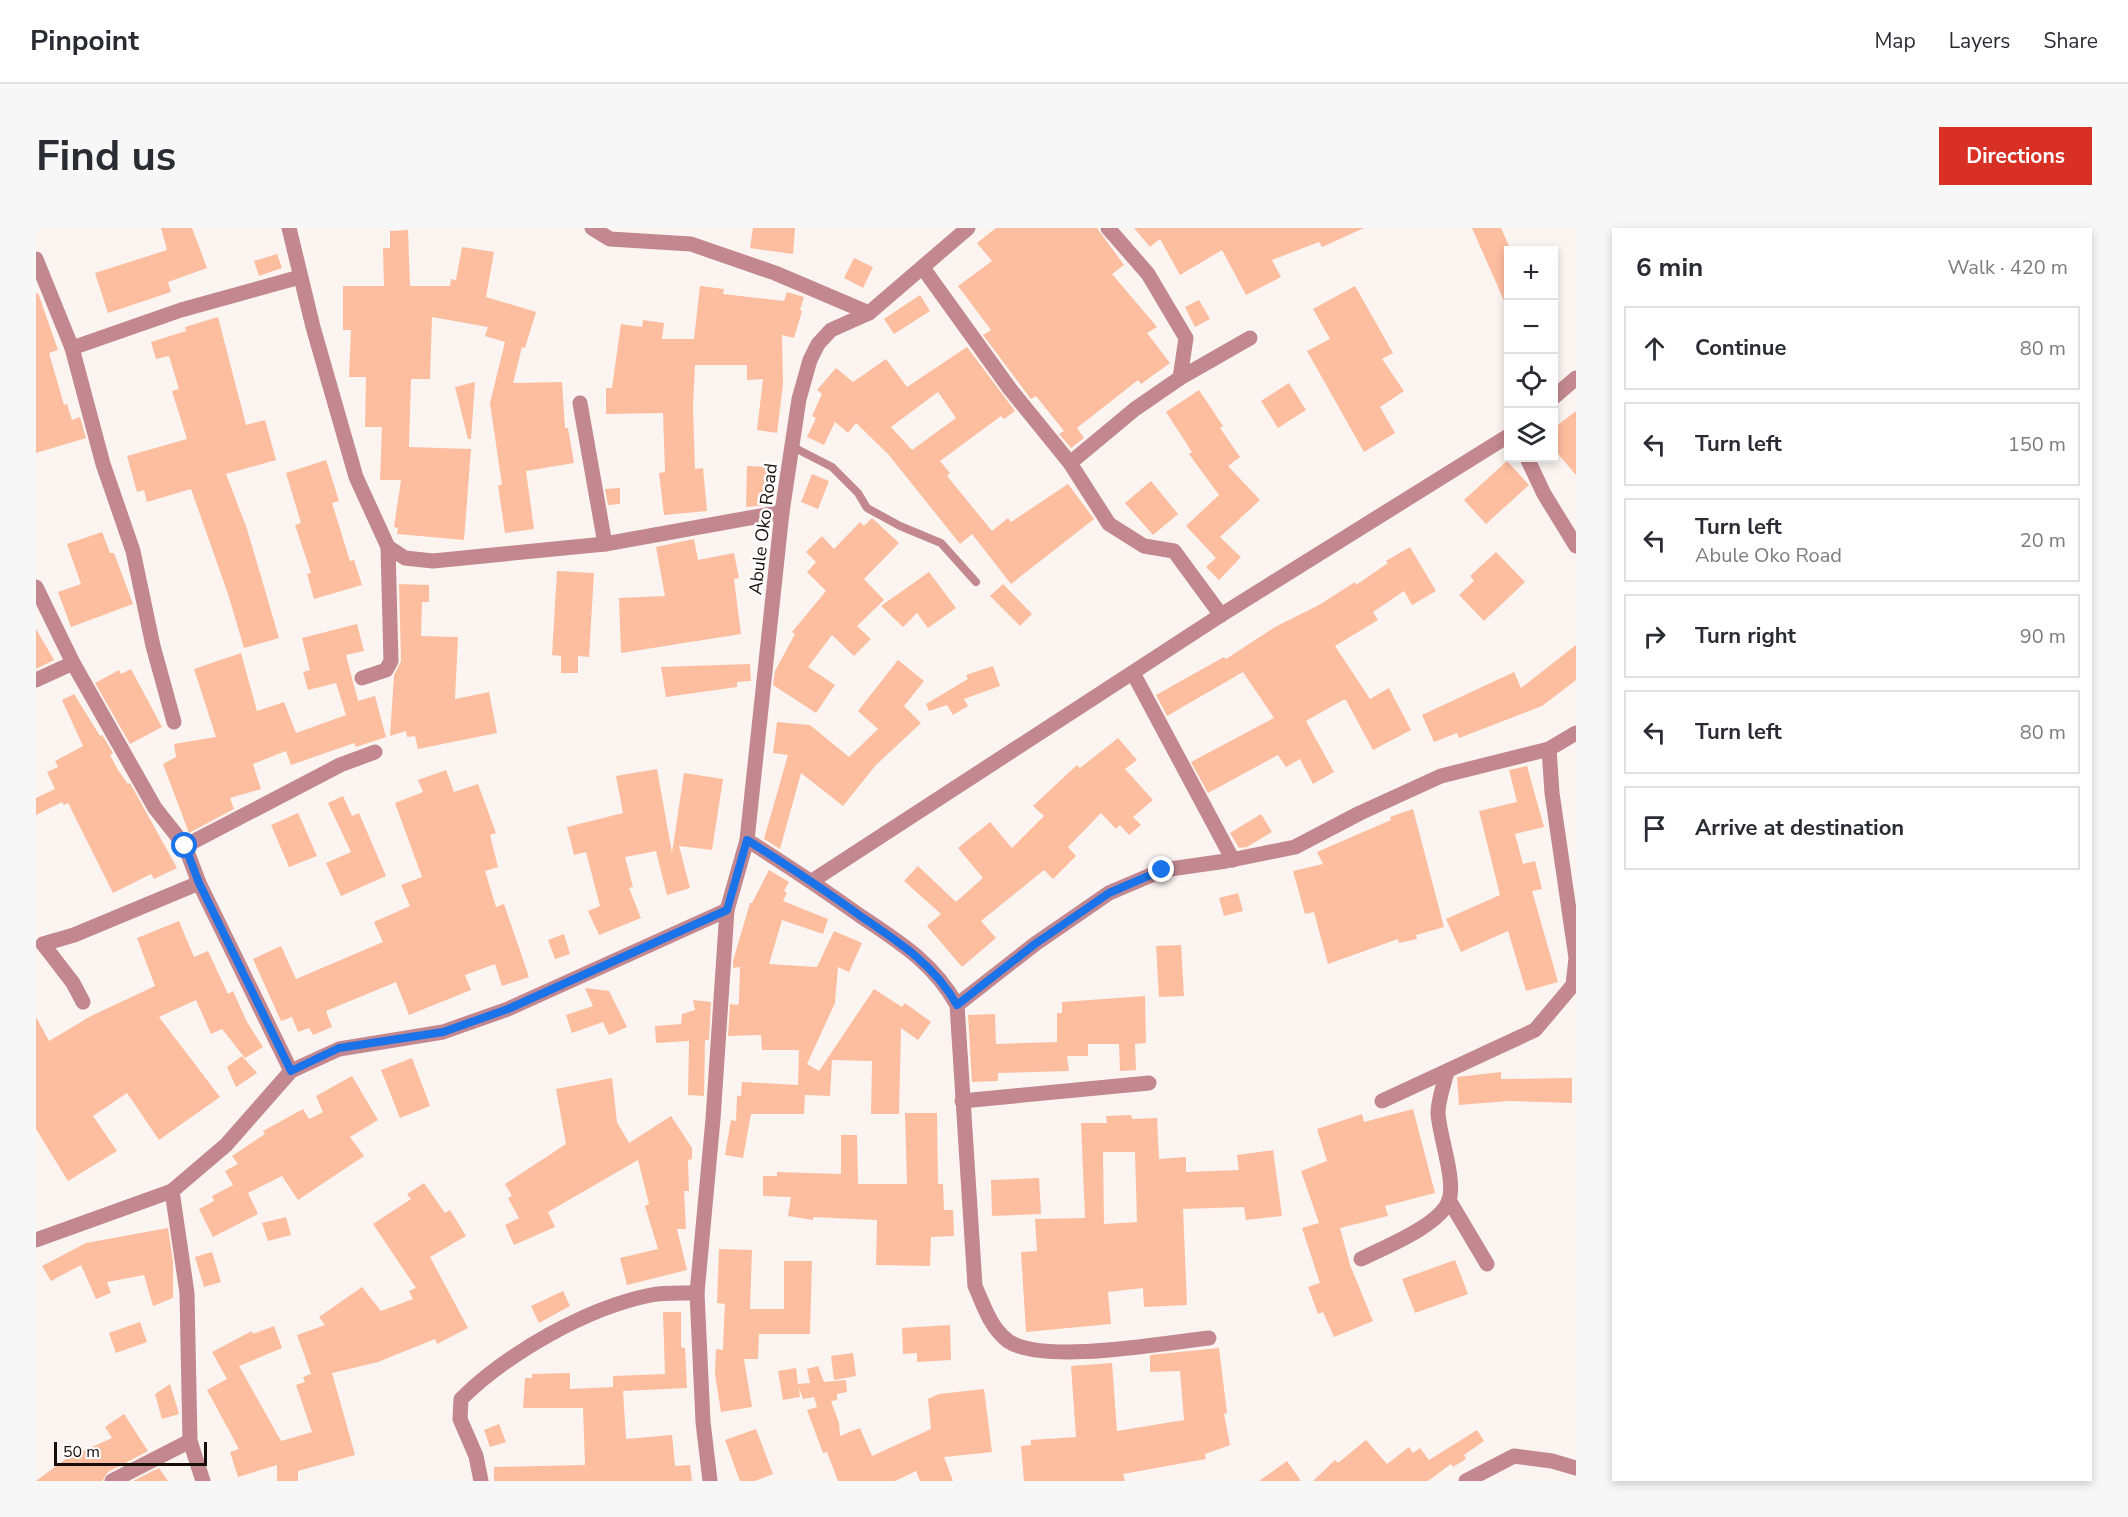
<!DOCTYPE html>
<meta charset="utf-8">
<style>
body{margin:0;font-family:"Nunito Sans",sans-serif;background:#f7f7f7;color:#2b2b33}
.controls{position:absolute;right:18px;top:18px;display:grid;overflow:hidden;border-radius:0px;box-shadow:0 3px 9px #0003}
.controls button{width:54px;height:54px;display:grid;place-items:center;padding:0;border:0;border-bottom:2px solid #e1e1e2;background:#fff;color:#2b2b33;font:30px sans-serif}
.scale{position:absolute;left:18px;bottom:15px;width:153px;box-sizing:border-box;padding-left:6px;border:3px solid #180e09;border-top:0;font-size:16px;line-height:21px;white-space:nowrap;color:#180e09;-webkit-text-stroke:4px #fff;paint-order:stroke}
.stop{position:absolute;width:18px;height:18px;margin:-14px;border:4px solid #1a73e8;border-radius:50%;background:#fff}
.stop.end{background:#1a73e8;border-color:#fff;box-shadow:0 2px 6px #0008}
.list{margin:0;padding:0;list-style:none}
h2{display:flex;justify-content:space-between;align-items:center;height:78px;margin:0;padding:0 24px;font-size:26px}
h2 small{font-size:20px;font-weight:400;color:#7c7c81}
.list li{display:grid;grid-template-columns:39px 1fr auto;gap:18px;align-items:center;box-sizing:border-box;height:84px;margin:0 12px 12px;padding:0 12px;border:2px solid #e1e1e2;border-radius:0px}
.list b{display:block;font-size:22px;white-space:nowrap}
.list p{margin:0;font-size:20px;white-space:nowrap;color:#7c7c81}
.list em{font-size:20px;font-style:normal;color:#7c7c81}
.icon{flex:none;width:33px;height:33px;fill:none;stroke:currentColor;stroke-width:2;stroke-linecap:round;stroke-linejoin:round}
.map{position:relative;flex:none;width:1540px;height:1253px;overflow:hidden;border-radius:0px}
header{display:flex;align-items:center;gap:36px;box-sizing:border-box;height:84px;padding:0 30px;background:#fff;border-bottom:2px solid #e1e1e2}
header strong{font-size:28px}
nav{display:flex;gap:33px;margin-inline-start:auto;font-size:21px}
.intro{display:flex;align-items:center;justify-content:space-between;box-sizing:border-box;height:144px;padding:0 36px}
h1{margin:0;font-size:42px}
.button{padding:15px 27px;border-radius:0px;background:#d93025;color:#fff;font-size:21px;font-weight:700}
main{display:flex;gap:36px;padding:0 36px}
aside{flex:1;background:#fff;border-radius:0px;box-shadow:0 3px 9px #0003}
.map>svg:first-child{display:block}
.building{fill:#fdbea0;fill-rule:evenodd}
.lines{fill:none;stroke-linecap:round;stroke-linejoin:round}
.service{stroke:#c2878f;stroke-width:8}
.minor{stroke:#c2878f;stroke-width:15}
.route{stroke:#1a73e8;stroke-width:8}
.labels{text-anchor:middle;stroke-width:5;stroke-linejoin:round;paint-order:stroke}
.street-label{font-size:18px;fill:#180e09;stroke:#fff}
</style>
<header>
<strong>Pinpoint</strong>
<nav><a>Map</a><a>Layers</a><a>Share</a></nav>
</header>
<div class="intro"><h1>Find us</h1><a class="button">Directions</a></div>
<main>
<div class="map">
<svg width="1540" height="1253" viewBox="0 0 1540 1253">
<rect width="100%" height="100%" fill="#fbf4f1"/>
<!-- building -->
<g class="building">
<path d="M125,0h31l15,40 -39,14 3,10 -63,21 -13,-40 72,-23z"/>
<path d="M717,0h42l-2,26 -43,-6z"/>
<path d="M960,0h101l27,37 -12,9 45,53 -10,6 23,30 -29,21 -3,-4 -61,48 7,10 -13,10 -12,-14 5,-3 -28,-35 -5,3 -48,-64 8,-5 -33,-44 34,-25 -15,-18z"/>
<path d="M1098,0h230l-42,19 -3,-5 -47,18 9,17 -35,18 -24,-45 -42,25 -20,-36 -10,8z"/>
<path d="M1436,0h29l8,18v66z"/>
<path d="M372,2l2,56h40l1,-7 5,1 6,-33 32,5 -8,45 50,15 -11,36 -3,-1 -9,36 49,-1 3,46h3l6,35 -48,8 8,58 -29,4 -7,-48h4l-12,-82 15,-61 -20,-6 3,-9 -56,-10 -2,62h-19l-2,68 62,2 -7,91 -67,-6 1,-6 -4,-1 7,-47h-21l2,-53h-17l1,-50h-17l2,-47h-8v-44h41l-1,-38h7v-17z"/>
<path d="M241,26l5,14 -23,8 -5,-15z"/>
<path d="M818,30l19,9 -10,21 -19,-10z"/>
<path d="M664,58l24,3 -1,5 61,7 3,-9 17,5 -4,13 2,1 -8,27 -12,-3 1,49 -6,49 -20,-3 6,-51 -16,1v-15h-52l-2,42 2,62 8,-1 4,43 -43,4 -5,-42 6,-1 -2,-59 -57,1v-26h6l9,-64 21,3 1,-7 21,3 -2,16h32z"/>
<path d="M1319,58l38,67 -11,6 22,32 -24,16 15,26 -31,19 -57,-101 23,-12 -17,-30z"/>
<path d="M2,65l20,57 -9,3 15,52 3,-1 5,16 8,-3 6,21 -50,15v-159z"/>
<path d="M884,67l10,16 -36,23 -10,-15z"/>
<path d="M1163,72l11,19 -15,8 -10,-20z"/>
<path d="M182,89l28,108 19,-5 11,40 -50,14 21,55 32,109 -35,10 -16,-54 -37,-105 -44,13 -3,-12 -7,2 -10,-36 60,-17 -15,-48 7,-2 -10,-33 -13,3 -5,-17 35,-11 -1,-4z"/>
<path d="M931,119l48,64 -11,8 -3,-3 -61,45 10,12 -3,3 45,55 16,-13 3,4 57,-38 26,35 -83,65 -39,-50 -12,10 -72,-90 -32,-31 -8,10 -13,-11 -11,23 -17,-8 9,-19 -4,-2 10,-22 -5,-4 19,-22 17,14 33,-23 21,28zM902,164l18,26 -44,32 -21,-23z"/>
<path d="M439,154l-4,57h-3l-13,-52z"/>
<path d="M1253,155l17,27 -28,18 -17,-27z"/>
<path d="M1163,162l24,36 -3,2 20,29 -12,9 32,34 -40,37 21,20 -22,23 -13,-13 10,-9 -30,-32 33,-31 -30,-41 3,-2 -26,-40z"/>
<path d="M1540,183v64l-22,-26v-21z"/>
<path d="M290,232l13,41 -7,2 18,58 4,-1 8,25 -48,14 -7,-25 4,-1 -16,-48 6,-2 -15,-50z"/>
<path d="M1471,233l22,24 -43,39 -22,-24z"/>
<path d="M711,238l21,1 -1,38 -21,2z"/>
<path d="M776,246l17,7 -11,28 -17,-7z"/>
<path d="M1115,253l27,33 -25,21 -28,-32z"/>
<path d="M584,260v16l-12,1 -3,-16z"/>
<path d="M836,290l27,25 -35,36 20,21 -27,26 14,13 -17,17 -22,-21 -24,32 27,18 -19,28 -43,-28 2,-14 20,-37 -3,-2 34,-41 -19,-19 9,-10 -10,-10 16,-16 12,13 26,-27 4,4z"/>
<path d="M66,304l8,21h4l19,51 -62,23 -13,-35 23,-8 -14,-40z"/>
<path d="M658,311l4,21 36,-7 5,25 -5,1 7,55 -120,19 -2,-55 46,-2 -9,-49z"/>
<path d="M1374,319l26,44 -24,14 -8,-14 -31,21 5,8 -43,26 35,53 19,-11 22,42 -38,20 -27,-50h-3l-37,21 28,51 -21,12 -13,-25 -14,8 -8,-12 -70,38 -17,-31 83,-44 -31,-46 -76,44 -11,-21 68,-38 2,2 49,-32 44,-22 36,-23 1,3 32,-22 -2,-2z"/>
<path d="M1460,324l29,30 -41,39 -25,-26 15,-14 -4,-5z"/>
<path d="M521,343l37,2 -5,84 -11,-1v17h-17v-17l-9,-1z"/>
<path d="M893,344l27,36 -28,20 -11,-15 -14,14 -22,-21z"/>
<path d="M363,356l30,1v17h-7l-1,34 37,1 -3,62 34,-7 8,41 -79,16 -3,-13 -8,1 -1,-6 -16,5 4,-61 7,-14z"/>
<path d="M967,356l29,30 -12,12 -30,-30z"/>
<path d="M321,396l7,27 -18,4 12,46 17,-5 11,41 -30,10 -2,-4 -63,22 -5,-14 -33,13 8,25 -31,9 4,11 -45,24 -26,-69 13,-7 -2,-13 42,-7 -22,-68 47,-16 16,58 27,-9 12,31 50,-18 -10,-32 -28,7 -5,-18 7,-2 -8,-32z"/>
<path d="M0,401l18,31 -18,9z"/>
<path d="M1540,417v35l-34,26 -83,32 -2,-5 -23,9 -12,-27 92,-43 7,16z"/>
<path d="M862,432l26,21 -20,25 17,17 -46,43 -32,40 -42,-33 -21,76 -16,-10 24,-84 -15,-2 4,-31 33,3 39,32 29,-28 -20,-18z"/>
<path d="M714,436l1,17 -14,1v5l-71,10 -5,-30z"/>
<path d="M957,438l7,20 -36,13 4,7 -15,9 -6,-10 -18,6 -3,-7 42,-25 -2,-4z"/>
<path d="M95,441l31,58 -32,17 -35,-61 24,-13 2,4z"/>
<path d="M38,466l26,42 2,-1 11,18 -3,2 8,15 10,14 2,-1 47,85 -23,11 -3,-5 -38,19 -45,-90 -4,2 -2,-3 -26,13v-17l19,-9 -8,-17 11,-5 -3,-6 28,-15 -21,-46z"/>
<path d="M1082,510l19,22 -12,9 28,31 -20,17 8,8 -12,10 -9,-10 -4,4 -15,-16 -33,34 8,9 -23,23 -9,-9 -63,51 15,17 -34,29 -35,-41 14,-12 -37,-33 14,-15 38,36 27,-24 -25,-30 32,-26 22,26 32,-32 -11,-10 44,-41 3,3z"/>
<path d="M1491,538l17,61 -29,7 8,30 12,-3 7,28 -10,2 26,91 -32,9 -18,-60 -47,21 -15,-33 54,-24 -21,-84 38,-9 -8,-32z"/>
<path d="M621,541l15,84 12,-80 39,6 -11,71 -33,-4 11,42 -23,7 -11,-44 -31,6 8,30 -4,1 12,30 -42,17 -11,-24 12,-5 -14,-54 -12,3 -7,-28 56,-14 -7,-37z"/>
<path d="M410,542l8,22 24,-8 18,49 -6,2 8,32 -13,4 11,36 8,-3 25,73 -27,9 -7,-22 -30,11 6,15 -62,25 -13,-33 -70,29 6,16 -19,8 -4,-7 -11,4 -6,-15 -11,4 -28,-62 28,-13 15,33 87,-37 -9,-20 36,-16 -9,-21 21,-8 -27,-74 28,-11 -5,-12z"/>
<path d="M307,568l9,20 7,-3 27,63 -45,20 -15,-33 25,-11 -23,-49z"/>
<path d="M1377,581l31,118 -28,8 1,4 -18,4 -1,-4 -70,25 -14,-52 -9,2 -12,-43 30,-7 -6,-12 74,-32 -1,-3z"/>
<path d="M262,585l19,43 -28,11 -18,-42z"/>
<path d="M1225,586l11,18 -25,15 -8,1 -9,-15z"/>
<path d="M733,642l20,12 -5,9 3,2 -4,8 45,18 -5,15 -41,-14 -13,44 48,3 17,-36 28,12 -13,29 -11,-5 -3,36 -28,61 12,7 55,-82 28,18 3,-4 26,19 -13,18 -17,-12 -2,86h-28l1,-53 -40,-1 -2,36 -25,-1 -1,19h-53l-8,44 -18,-3 6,-35 5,1 1,-25h4l1,-14 56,3 1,-35h-37l-1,-15 -33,1 2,-32 8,1 1,-3 1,-35 -7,1v-7l17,-58h2z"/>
<path d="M1202,665l5,18 -19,5 -5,-18z"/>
<path d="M143,693l15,36 14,-6 20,43 5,-3 14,31 16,25 -18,11 -23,-29 -11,5 -15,-34 -37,17 61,80 -61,43 -32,-47 -34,23 24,35 -49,30 -32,-52v-112l13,24 42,-25 64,-30 -18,-48z"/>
<path d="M528,706l6,20 -15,5 -7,-19z"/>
<path d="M1145,717l3,51 -25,1 -3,-51z"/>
<path d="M549,760l24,3 18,36 -18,8 -6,-13 -31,11 -6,-18 27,-9z"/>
<path d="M1109,768l1,47 -11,1 1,26 -16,1 -1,-27h-31v12h-21l2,15 -71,2v8l-26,1 -4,-67 27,-1 1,30 61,-2v-29h5v-11z"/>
<path d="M657,772l18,2 -2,38h-4l-1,56 -16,-1 1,-54 -33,2 -1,-17 26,-2 1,-10 13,-4z"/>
<path d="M206,828l15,17 -21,14 -9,-20z"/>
<path d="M376,830l18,48 -30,12 -19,-48z"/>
<path d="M1465,844v7l71,-1v25l-63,-2 -50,4 -2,-28z"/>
<path d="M316,848l26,44 -28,17 14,19 -66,44 -16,-24 -34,17 10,21 -45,23 -14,-28 15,-8 -2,-5 21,-11 -8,-14 13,-7 -6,-8 33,-22 -2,-3 40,-22 6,10 14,-7 -7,-16z"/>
<path d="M576,850l5,44 12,21 42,-27 21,32v11l-4,1 1,31h-5l2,38h-9l10,41 -60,15 -7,-27 38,-9 -13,-43 4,-2 -11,-44 -90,52 7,15 -41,18 -9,-20 14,-7 -11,-20 4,-2 -7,-12 61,-40 -10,-55z"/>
<path d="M1377,881l22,84 -50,13 3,10 -48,12 10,37 23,56 -39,16 -11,-25 -5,2 -10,-27 12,-4 -18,-55 17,-5 -18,-52 26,-10 -10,-32 45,-15 2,8z"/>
<path d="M869,885h32l1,71h5l1,26h9l1,26 -23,1 -1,29 -54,-1 1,-45 -64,-3v3l-25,-4 3,-19 -28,-1v-20h14v-4l64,2v-39h16l1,49h49z"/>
<path d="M1095,887l1,4 25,-1 2,41 27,-2v15l53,-2 -2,-15 36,-5 9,66 -36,4 -2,-13 -61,2 4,96 -43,2 -1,-19 -35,4 3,32 -85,8 -5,-80 16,-1 -2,-32 50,-1 -4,-95h26l-1,-7zM1067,924h32l2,70 -33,2z"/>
<path d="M1003,950l2,36 -49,2 -1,-36z"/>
<path d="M388,955l21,30 5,-3 16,26 -36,21 38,71 -31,16 -2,-5 -57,23 -46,11 23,82 -57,16v10h-21v-16l-39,12 -8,-25 9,-3 -32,-59 20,-11 -15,-27 40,-21 1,3 21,-8 8,22 -43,18 42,75 31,-9 -16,-47 9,-3 -2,-5 8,-3 -14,-39 28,-10 -6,-8 43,-30 19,24 32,-12 -4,-8 7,-3 -43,-64 38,-25 -4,-5z"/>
<path d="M250,989l5,18 -23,6 -6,-18z"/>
<path d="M132,1000l5,34v36l-20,8 -9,-31 -37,7 4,11 -15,6 -15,-34 -30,16 -9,-15 44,-23z"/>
<path d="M683,1021l33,1 -2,59h34v-48h28l-2,73h-51l-1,25h-14l8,48 -31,5 -6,-38 1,-25 7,1 1,-29 1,-17 -8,-1z"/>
<path d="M176,1024l9,30 -17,5 -9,-30z"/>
<path d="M1419,1032l13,34 -53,19 -13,-34z"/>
<path d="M527,1063l7,15 -31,17 -8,-17z"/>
<path d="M627,1084h18v35l4,1 2,40 -64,3 3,48 46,-4 3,31 15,-1 2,16h-198v-14l91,-2 -2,-57h-60l2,-30h7v-4l38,-1v16l43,-2v-11l52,-2z"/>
<path d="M104,1094l7,20 -31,11 -7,-20z"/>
<path d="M914,1097l1,35 -34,2v-9l-14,1 -1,-26z"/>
<path d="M1183,1120l8,65 -3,1 6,31 -25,9 1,5 -83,15 2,7h-101l-3,-35 10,-1v-5l45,-3 -5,-71 41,-3 5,68 67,-11 -4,-49 -30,1v-17z"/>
<path d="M817,1125l3,23 -22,4 -3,-24z"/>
<path d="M782,1138l6,16 22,-2 1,12 -10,2v6l-6,1 8,22 1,13 20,-8 12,28 59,-27 -3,-30 11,-5 45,-5 8,63 -48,5 9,24h-33l-4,-10 -21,10h-57l-11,-29 -4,1 -16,-43 10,-3 -3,-10 -11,2 -4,-11 1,9 -17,3 -5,-29 18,-3 2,16 12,-1 -3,-14z"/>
<path d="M134,1156l9,30 -17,5 -7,-25z"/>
<path d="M88,1186l24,37 -40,21 -6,9h-66l31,-23 45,-20 -7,-11z"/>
<path d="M463,1196l7,18 -16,5 -6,-17z"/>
<path d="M720,1201l17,45 -18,7h-15l-15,-41z"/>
<path d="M1441,1202l7,11 -20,14 2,4 -13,8 -2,-3 -23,17h-115l22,-21 3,3 28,-23 21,24 22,-17 4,6 7,-5 9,12z"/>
<path d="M1251,1233l14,20h-42z"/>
<path d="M123,1240l9,13h-35z"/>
</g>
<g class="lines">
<!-- service -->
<path class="service" d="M757,219l39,20 26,26 9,15 33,18 41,17 35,39"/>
<!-- minor -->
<g class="minor">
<path d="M253,0l24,99 43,150 32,70 3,114 -5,9 -24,8"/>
<path d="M556,0l18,11 81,5 84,29 94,40"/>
<path d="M0,31l36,89 31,116 30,87 20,95 21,76"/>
<path d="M887,40l87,121 60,74 39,61 35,22 30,5 47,64"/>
<path d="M36,120l109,-38 119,-33"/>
<path d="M1144,150l70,-40"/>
<path d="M1518,169l22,-19"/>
<path d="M544,175l25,141"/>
<path d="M1491,230l17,36 32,52"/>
<path d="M1034,235l65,-54 45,-31 6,-40 -38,-64 -40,-46"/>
<path d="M352,319l17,11 28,3 172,-17 177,-32"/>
<path d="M0,359l37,76 82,145 30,38 14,37 92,188"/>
<path d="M1097,445l100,187"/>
<path d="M0,452l37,-17"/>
<path d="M711,612c38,24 76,49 112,75 40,27 74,47 98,90l18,281c9,20 15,41 33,55 35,24 156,2 201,-3"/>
<path d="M149,618l155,-81 35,-13"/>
<path d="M776,653l409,-266 287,-179"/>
<path d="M47,774l-10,-19 -30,-39 31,-9 125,-52"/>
<path d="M921,777l78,-61 74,-51 54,-23 63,-9 69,-14 65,-34 81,-37 108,-27"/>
<path d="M926,873l187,-18"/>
<path d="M1346,873l153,-71 38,-45 3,-27 -24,-165 -3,-44 27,-16"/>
<path d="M136,963l15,102 3,148 13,40"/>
<path d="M1413,972l38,64"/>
<path d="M0,1012l136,-49 54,-46 65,-74 48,-22 104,-17 65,-23 219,-99"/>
<path d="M1325,1031c22,-11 80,-34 88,-59 7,-20 -10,-65 -11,-87 0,-13 6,-29 9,-41"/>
<path d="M76,1253l78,-40"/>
<path d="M445,1253l-5,-25 -16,-37 1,-20c47,-46 125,-91 190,-104 14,-3 31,-2 46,-2"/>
<path d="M674,1253l-7,-59 -6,-129 16,-174 14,-209 20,-70 35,-328 17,-113 11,-39 8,-16 13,-14 38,-17 99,-85"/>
<path d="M1430,1253l48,-25 38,5 24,7"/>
</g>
</g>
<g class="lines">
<!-- route -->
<path class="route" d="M149,618l14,37 92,188 48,-23 104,-16 65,-23 219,-99 20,-70c38,24 76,49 112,75 38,26 75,49 98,90l78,-61 74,-51 53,-23"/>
</g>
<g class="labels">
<!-- street labels -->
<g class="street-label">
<text transform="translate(727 301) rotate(-83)" y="6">Abule Oko Road</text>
</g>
</g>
</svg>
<div class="controls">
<button>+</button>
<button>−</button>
<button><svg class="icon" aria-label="locate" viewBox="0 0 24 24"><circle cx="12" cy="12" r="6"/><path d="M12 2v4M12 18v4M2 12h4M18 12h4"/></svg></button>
<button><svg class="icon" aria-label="layers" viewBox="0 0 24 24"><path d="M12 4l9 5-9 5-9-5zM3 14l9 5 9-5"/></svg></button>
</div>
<div class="scale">50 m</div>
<div class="stop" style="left:149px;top:618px"></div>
<div class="stop end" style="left:1126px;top:642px"></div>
</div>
<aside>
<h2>6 min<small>Walk · 420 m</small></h2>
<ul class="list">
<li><svg class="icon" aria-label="ahead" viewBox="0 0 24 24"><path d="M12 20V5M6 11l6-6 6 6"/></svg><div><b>Continue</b></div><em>80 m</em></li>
<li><svg class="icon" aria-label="left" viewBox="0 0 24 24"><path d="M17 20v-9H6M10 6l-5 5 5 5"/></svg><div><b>Turn left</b></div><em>150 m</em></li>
<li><svg class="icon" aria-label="left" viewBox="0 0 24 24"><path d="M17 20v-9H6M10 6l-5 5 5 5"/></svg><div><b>Turn left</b><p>Abule Oko Road</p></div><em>20 m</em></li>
<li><svg class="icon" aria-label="right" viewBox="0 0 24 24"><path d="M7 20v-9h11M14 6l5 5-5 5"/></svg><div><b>Turn right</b></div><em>90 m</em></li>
<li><svg class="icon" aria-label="left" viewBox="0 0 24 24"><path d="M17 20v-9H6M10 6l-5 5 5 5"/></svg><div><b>Turn left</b></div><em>80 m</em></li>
<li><svg class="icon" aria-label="arrive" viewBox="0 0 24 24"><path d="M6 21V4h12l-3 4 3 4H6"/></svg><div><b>Arrive at destination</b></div></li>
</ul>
</aside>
</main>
